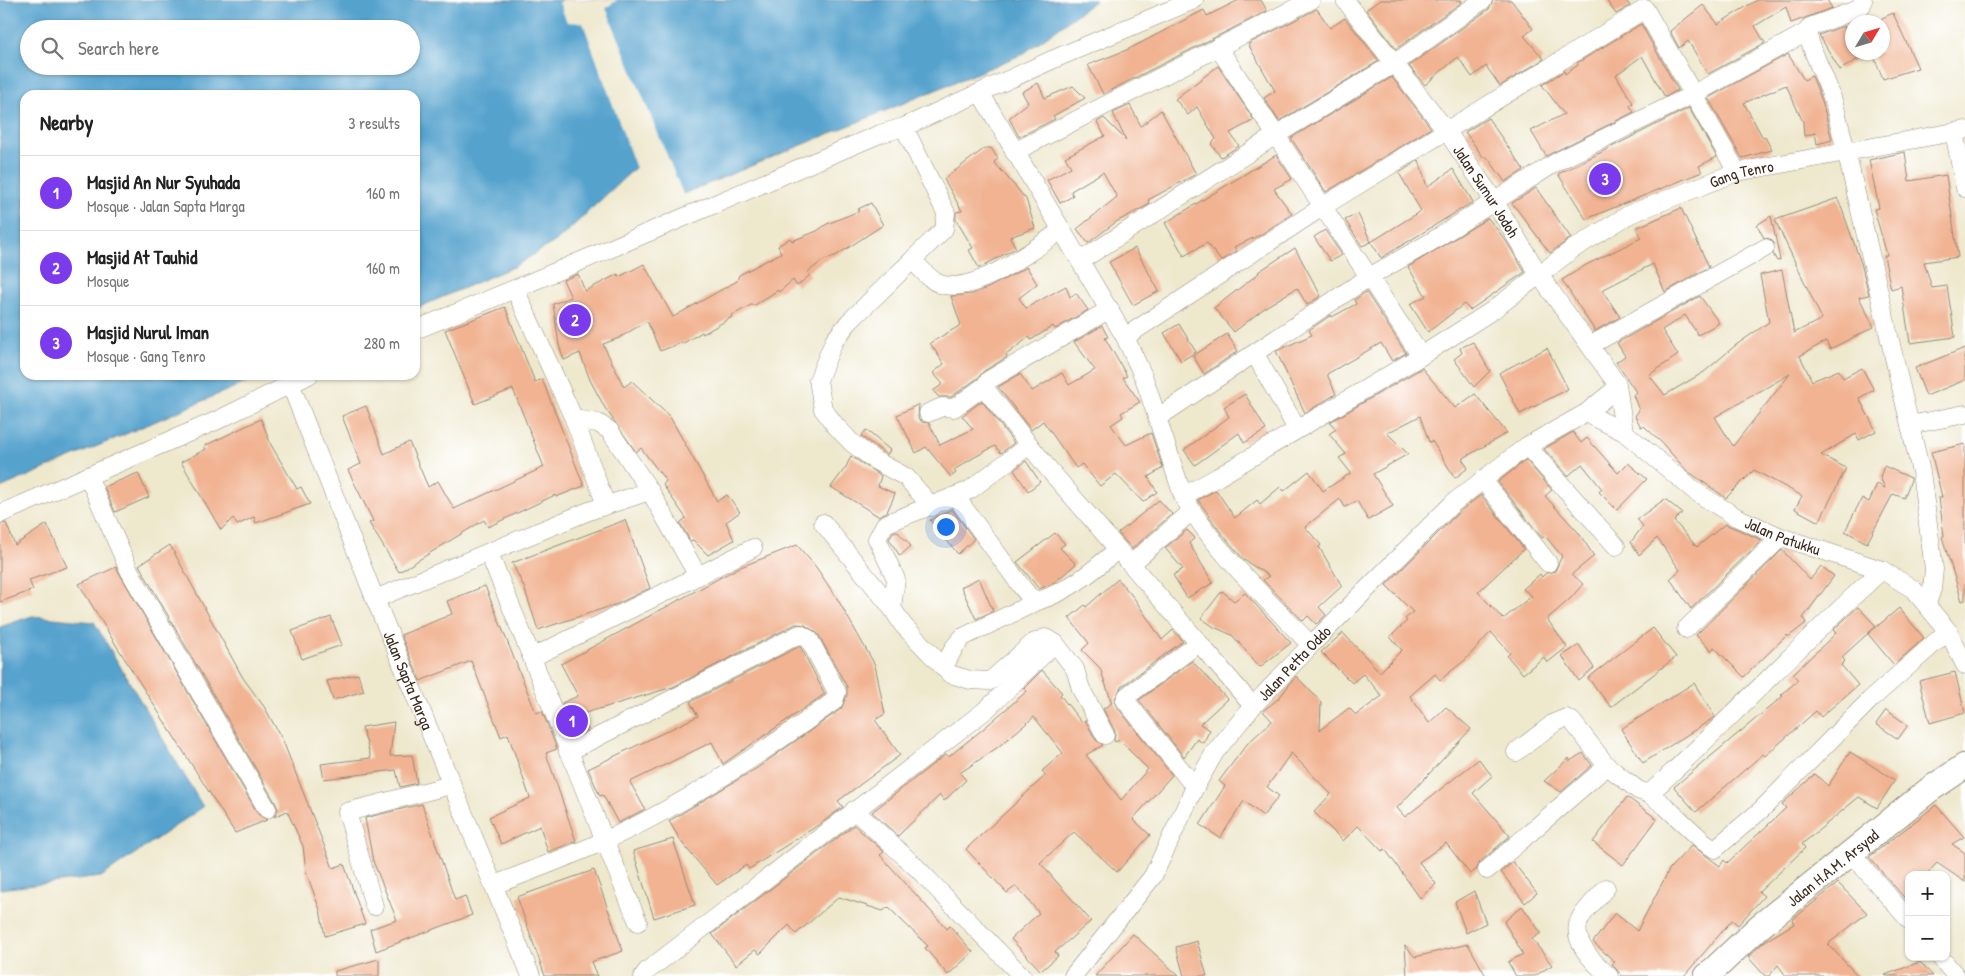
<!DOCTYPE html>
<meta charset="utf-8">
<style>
body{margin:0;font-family:"Patrick Hand",sans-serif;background:#f2f2f2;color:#222}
.controls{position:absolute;right:15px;bottom:15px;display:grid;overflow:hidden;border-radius:10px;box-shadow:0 1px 4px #0004}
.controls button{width:45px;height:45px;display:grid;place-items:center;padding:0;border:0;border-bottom:1px solid #e0e0e0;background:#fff;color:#222;font:25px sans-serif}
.compass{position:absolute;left:1845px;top:15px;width:45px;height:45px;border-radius:50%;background:#fff;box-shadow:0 1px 4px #0004;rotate:52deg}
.you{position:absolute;left:945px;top:526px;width:18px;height:18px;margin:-12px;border:4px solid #fff;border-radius:50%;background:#1a73e8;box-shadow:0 0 0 8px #1a73e833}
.badge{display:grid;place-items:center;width:32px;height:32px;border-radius:50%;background:#7c3aed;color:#fff;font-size:16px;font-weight:700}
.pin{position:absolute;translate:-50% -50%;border:2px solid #fff;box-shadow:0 1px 5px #0006}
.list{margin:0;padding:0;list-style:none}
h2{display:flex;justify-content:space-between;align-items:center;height:65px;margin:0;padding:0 20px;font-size:21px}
h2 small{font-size:16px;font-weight:400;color:#767676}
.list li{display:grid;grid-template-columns:32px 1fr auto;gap:15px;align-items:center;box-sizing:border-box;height:75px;padding:0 20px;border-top:1px solid #e0e0e0}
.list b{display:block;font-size:19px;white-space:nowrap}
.list p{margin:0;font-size:16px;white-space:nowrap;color:#767676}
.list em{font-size:16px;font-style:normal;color:#767676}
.icon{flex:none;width:28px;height:28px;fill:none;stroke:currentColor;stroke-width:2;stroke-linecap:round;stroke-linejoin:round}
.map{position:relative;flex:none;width:1965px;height:976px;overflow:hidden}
.search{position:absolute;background:#fff;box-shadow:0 1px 4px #0004;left:20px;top:20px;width:400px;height:55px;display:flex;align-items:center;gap:12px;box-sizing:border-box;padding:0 18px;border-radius:28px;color:#767676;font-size:19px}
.panel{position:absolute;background:#fff;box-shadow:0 1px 4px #0004;left:20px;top:90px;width:400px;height:290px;border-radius:15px}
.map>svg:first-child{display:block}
.water{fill:#54a2cd;stroke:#486676;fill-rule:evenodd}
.pier{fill:#eee8cd}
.building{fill:#f1b392;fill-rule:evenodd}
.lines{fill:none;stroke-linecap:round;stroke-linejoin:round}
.minor-casing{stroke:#948976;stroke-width:19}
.highway-casing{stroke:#948976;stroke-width:27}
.minor{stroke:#fff;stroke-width:18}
.highway{stroke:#fff;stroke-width:25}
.labels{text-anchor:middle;stroke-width:4;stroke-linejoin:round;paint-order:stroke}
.street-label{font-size:16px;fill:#3b2a1e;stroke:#fff}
</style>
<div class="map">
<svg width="1965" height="976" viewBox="0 0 1965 976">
<rect width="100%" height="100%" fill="#fff"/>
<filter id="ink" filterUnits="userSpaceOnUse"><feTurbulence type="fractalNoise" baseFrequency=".02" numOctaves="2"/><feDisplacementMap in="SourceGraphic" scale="10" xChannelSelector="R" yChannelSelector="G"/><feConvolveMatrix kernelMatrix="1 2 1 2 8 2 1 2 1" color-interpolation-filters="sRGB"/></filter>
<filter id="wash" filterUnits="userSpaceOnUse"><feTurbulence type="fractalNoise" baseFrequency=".0096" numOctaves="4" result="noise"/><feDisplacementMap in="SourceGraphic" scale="20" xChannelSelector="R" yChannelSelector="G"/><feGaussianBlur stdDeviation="1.12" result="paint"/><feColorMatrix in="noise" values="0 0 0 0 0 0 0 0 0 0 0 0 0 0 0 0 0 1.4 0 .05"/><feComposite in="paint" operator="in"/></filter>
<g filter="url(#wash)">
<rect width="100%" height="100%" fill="#eee8cd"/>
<!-- water -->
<g class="water">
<path d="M0,0h1096l-73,54 -340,140 -30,-43 -94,88 -44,27 -100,43v-214h-390v280h238l-263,113zM29,29h382v37h-382z"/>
<path d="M32,616l62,6 109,185 -102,70 -101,12v-262z"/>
</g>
<!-- pier -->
<path class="pier" d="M563,0h54l-11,8 77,186 -2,2 -28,-41 -16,16 -54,-148 -16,-1 -8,-20z"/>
<g id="blocks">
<!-- building -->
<g class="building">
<path d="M1239,0h22l6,11 -164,83 -15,-29 41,-16 75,-39 3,6z"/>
<path d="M1380,0h81l1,2 -66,47 -30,-39z"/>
<path d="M1493,0h18l22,29 -9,7 20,23 -44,27 -14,-20 -14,11 -14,-20 -33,28 -16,-19 80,-57z"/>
<path d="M1606,0h20l4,6 -14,8z"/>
<path d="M1757,0h70l5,8 -41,15 -5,-16 -31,19 10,17 -57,31 -20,-33 -9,7 -9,-17 33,-26 15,19z"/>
<path d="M1317,9l13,19 15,-10 34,43 -100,60 -15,-23 11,-7 -27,-47z"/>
<path d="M1893,13l25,55 -35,11 -11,-27h10v-34z"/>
<path d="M1641,24l37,66 -13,7 -23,-41 -26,19 17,28 -3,3 4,6 -88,44 -15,-25 33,-17 -22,-29 22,-14 1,3 13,-9 -1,-2z"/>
<path d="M1844,26l8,14v12h8l3,4 -23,14 -21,-35z"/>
<path d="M1788,54l16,26 8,-4 10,25 10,39 -15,4 -2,-11 -11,3 -1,-14 -17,-37 -42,18 19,35 2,-1 7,13 -30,8 -34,-60z"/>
<path d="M1218,66l36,54 -24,13 9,13 -18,11 -10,-13 5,-5 -19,-32 -9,8 -13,-16z"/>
<path d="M1392,77l39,51 -105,64 -35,-54z"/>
<path d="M1038,83l7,15 28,-12 12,12 -32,18 2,3 -36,18 -10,-19 19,-15 -6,-11z"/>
<path d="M1130,105l11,21 20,-16 35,64 -48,26 2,4 -34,18 -28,21 -11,-14 40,-32 -14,-25 -32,19 2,5 -13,7 -13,-23 24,-13 -6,-10 40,-21 -8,-14 7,-4 22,22 -13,-27z"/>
<path d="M1689,108l28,49 -18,9 3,6 -116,47 -28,-45z"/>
<path d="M1488,118l36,52 -19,12 -12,-17 -7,-9 -2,2 -19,-26z"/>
<path d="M985,148h6l7,11 -4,3 32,37 9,29 -25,9 6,11 -37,20 -10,-18 4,-2 -17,-28v-8l6,-1 -18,-32z"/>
<path d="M1905,152l4,29 37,-6 12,82 -34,5 8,26 15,-2 8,51 -45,6 -9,-57 -10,3 -7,-33 3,-1 -13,-46 5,-1 -10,-48z"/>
<path d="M1276,155l16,24 -18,10 18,25 -32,21 -26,12 3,4 -16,10 -14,-18 -23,13 -19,-33z"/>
<path d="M1419,160l8,27 26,-18 20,33 -92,56 -10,-16 50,-31 -22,-38z"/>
<path d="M1536,188l35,50 -21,15 -38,-50z"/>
<path d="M1838,198l23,65 8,32 -10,2 15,30 -44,22 -4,-8 -26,15 12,25 27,-11 4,8 19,-10 12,22 -15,8 17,33 -17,9 -3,-6 -35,21 25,13 -27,54 -24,-13 7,-13 -48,-26 -28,28 -40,-28 -25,-28 -17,-16 -3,1 -6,-11 4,-6 -6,-15 3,-3 -20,-30 9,-6 -8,-13 83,-47 19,27 -21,12 -13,-20 -23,15 16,25 -29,20 16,20 39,-23 32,-27 33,-23 -9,-47 22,-5 12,63 28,-14 -47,-99zM1790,374l-57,72 -18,-29z"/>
<path d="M871,203l12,22 -46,30 -15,6 -14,11 2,3 -13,11 -4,-6 -14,12 -1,-2 -23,15h-4l-20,11 1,1 -29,17 -1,-2 -20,12 -1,-1 -21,8 -13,-30 -28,17 -16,6 21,43 8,-6 38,36 47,84 10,-6 13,17 -14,10 8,18 -26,15 -15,-15 -3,1 -10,-18 6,-5 -23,-33 3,-4 -25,-33 -5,4 -31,-44 -15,-28 -10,-27 -16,7 -5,-15 -6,-41 18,-7 -8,-17 15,-6 7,17 33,-17 1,3 25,-13 29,53 64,-36 2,-6 42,-22 -3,-7 12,-8 2,3 25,-10 10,-7 32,-13 -1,-2z"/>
<path d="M1681,208l28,59 -44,25 -12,-28 -51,26 18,27 -25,14 -33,-51 24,-15 55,-27 -5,-10z"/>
<path d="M1358,214l13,28 -9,4 -17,-26z"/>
<path d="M1771,216l9,44 -3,1 -4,-7 1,-11 -4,-4 -6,-1 -7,-13z"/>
<path d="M1488,218l18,23 19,31 -55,38 -6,-6 -36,28 -18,-28 16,-8 -18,-29z"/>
<path d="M1325,230l17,25 -12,6 -16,-24z"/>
<path d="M1135,248l24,43 -26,14 -24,-43z"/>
<path d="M1295,248l26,48 -14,9 -10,-17 -30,18 -33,26 -20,-24 45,-35 -1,-1z"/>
<path d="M1027,267l10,17 -18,14 7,10 40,-22 4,11 6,-4 12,17 -33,19 -2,-3 -22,14 -2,-3 -23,18 1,2 -23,14 -6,7 -27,19h-12l-6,-6 10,-7 -10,-11 11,-9 -14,-21 31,-18 -10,-29 21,-2 18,-7z"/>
<path d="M1366,292l40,61 -14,8 -11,-18 -54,31 9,20 -31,19 -29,-62 36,-16 -3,-5 22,-15 1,2 24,-13 -2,-4z"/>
<path d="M505,307l30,75 7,-3 42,107 -28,11 -1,-2 -67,32 -4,-7 -85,52 -30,-49 4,-2 -25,-51 13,-6 -19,-48 24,-10 18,48 25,-12 19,45 10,-6 16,28 90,-42 -31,-78 -38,15 -30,-74z"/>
<path d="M1179,324l17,28 -15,9 -17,-28z"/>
<path d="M1102,326l6,11 -3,1 22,38 -4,2 17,24 -19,11 2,4 -12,8 15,20 25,-12 12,35 -15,9 9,15 -14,10 -27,-28 -16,12 -18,-22 -6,4 -33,-47 -12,9 -33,-43 22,-13 12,17 30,-18 7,12 26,-15 -21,-28z"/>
<path d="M1227,334l11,17 -34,23 -11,-18z"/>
<path d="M1473,342l17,29 -16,16 -20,-28 8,-6 -2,-5z"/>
<path d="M1547,348l21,41 -48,25 -21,-41z"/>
<path d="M1965,348v32l-39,16 -11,-28z"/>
<path d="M1422,368l33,40 20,-14 32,39 -45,26 6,9 -13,10 -23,-37 -3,1 -9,-26 -33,17 21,21 -35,20 20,32 -25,14 -11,-19 -12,6 -5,-8 -35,28 16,18 -2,2 23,39 -23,21 7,8 -7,7 -3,2 -8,-8 -5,5 -40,-41 6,-4 -25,-16 -25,-30 -21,-30 18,-10 19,28 22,-18 3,4 20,-17 4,4 25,-20 14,20 28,-18 -12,-15 7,-4 -17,-20 7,-5 -6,-7z"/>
<path d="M1245,394l21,36 -22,13 -5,-10 -44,32 -11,-15 45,-33 -5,-10z"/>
<path d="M982,401l32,42 -13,10 -6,-7 -22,12 -19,12 2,3 -5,4 -25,-30 -10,6 -19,-38 22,-11 -1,14 4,4 7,1 11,22 33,-16 -11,-13z"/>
<path d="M261,419l10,26 26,44 4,-2 9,17 -54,19 -2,-6 -17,8 -4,-7 -12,12 -40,-68 25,-13 -2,-3z"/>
<path d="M866,430l24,20 -3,5 -26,-19z"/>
<path d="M1573,432l8,11 6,-5 31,35 10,-10 19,16 -30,31 -18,-18 3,-3 -20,-25 -14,12 -24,-27z"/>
<path d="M1965,444v156l-3,1 -20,-64 2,-1 -5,-39h3l-11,-45z"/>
<path d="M851,456l30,20 -3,10 17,8 -8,18 -9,4 -47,-29 15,-20z"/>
<path d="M1526,460l26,30 -7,6 33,36 16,24 -22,18 11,10 -13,15 -23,20 20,28 -20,16 -3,-6 -21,17 -16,-18 3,-3 -19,-21 -26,28 -25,20 -5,-6 -25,22 19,27 17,-16 25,22 -74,79 8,9 74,-58 13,17 -19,17 37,43 -30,26 -3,7 -7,5 -24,-31 -27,19 17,22 -16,14 -35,-49 -3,2 -24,-25 -15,15 -29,-29 17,-18 -40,-41 -24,34 12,9 -16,20 -19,-15 -24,37 -20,-13 25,-39 -6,-5 28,-37 25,-23 -9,-10 16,-13 17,-22 25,26 -1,28 29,-22 7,7 26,-19 -19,-22 -11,9 -31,-31 22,-19 37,39 22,-22 -12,-13 17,-16 -2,-2 8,-7 -27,-27 74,-74 21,-16 43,54 -46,43 25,27 29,-23 -9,-7 17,-15 2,3 4,-4 9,-2 7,-15 -17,-20 -3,2 -44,-56z"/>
<path d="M1026,461l14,21 -12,9 -14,-21z"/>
<path d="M1884,466l27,12v2l-7,18 -11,-4 -26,49 -22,-12 17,-33 7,4 8,-18 8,4 -5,-11z"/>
<path d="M138,473l11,24 -34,15 -11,-25z"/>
<path d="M1665,499l17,14 -8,8 23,26 28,-23 37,16 -71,69 -21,-30 10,-9 -23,-32 -18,17 -8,-13 12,-16 -6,-7z"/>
<path d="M1159,500l13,14 -40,35 -14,-16z"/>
<path d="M952,509l22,30 -16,15 -28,-34z"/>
<path d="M625,520l25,68 -33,16 -79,26 -14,-43 -12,-24z"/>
<path d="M6,523l9,22 32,-21 20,43 -38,13 4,10 -33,12v-78z"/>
<path d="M1187,530l8,8 -6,5 24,40 -26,15 -14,-23 10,-6 -18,-21z"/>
<path d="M897,531l14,15 -11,10 -11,-17 4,-7z"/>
<path d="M1055,533l10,11 -5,4 16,16 -21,18 -16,7 -22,-27z"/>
<path d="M170,545l73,133 22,30 18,33 50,127 11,-4 21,60 -40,12 -5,-26 -14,-38 -3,-26 -16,-35 -13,6 4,-8 -2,-5 -137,-239z"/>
<path d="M797,545l19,22 22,33 37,65 10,49 -10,6 25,35 -62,46 5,6 -23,17 -71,45 -3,-4 -29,20 -35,-42 -13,-22 88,-53 84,-59 6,-14v-8l-29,-53 -13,-9 -9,-1 -123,63 -91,27 6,16 -13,7 -13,-34 16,-7 -17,-32 177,-96z"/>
<path d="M1782,550l28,30 11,-14 13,10 -31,42 3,5 -18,14 -1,-2 -43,42 -30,-30 -3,4 -15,-16z"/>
<path d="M116,567l142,247 9,6 -32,13 -119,-188 -37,-61z"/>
<path d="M979,578l14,33 -17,8 -15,-32z"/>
<path d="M1118,579l16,19 28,42 11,-10 10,11 -62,46 -7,14 3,6 55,68 -39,44 17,16 -33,37 -43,-40 -34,31 51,58 -36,31 3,4 -17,15 -30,-32 28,-26 -23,-27 -9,7 -41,-44 80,-74 -4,-4 21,-18 -29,-36 -36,30 -38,26 6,7 -22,21 -4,-6 -42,41 -26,-24 74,-58 2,3 35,-28 44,-38 -3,-3 18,-18 20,23 -2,2 22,28 3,-3 11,20 7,5 -17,10 35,45 27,-31 -29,-29 -4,2 -1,-2 1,-9 -12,-22 9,-6 -12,-35 -18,-18 7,-7 -20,-25 16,-13 1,2z"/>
<path d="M485,586l51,127 6,-2 15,38 -11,4 30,88 -28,11 -8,-26 -39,18 -12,-27 41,-19 -22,-64 -7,3 -30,-76 -51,20 -19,-46 51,-21 -5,-13z"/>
<path d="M1222,591l12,10 11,-8 46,50 -31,24 -28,-32 -18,-8 -13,-9z"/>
<path d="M1858,607l18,19 -34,31 3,4 -4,4 17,20 -37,32 -5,-6 -51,45 -2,-2 -67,58 -22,-25 109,-91 -2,-1 17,-15 -5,-6 43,-41 -3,-3z"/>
<path d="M1899,608l25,30 -30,27 -26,-31z"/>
<path d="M331,617l11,28 -40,14 -10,-28z"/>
<path d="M1653,628l23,29 -65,50 -23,-29z"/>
<path d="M1579,645l15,23 -15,13 -17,-25z"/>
<path d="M800,646l25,48 -102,70 -11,-22 -82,40 15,27 -27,14 -15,-28 -3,1 -12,-27 110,-53 -8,-14z"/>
<path d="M1192,661l35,38 -27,25 10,6 -7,13 -6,-4 -13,18 -45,-57z"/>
<path d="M1955,672l10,41 -35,10 -11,-42z"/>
<path d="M358,674l6,17 -31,9 -6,-19z"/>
<path d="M1694,683l21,34 -72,46 -22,-34z"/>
<path d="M1886,710l22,15 -10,14 -22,-15z"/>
<path d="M394,722l-4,34 22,-1 5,28 -17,4 -4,-17 -72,9 -3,-15 50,-6 -9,-31z"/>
<path d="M1850,752l45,28 -18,28 -18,-11 -57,47 3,4 -46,44 5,4 -26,29 -6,-5 -48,56h-62l-10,-12 3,-2 -22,-20 22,-29 22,18 33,-63 22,-23 28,21 4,-6 3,3 59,-55 -4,-4 33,-30 13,12z"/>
<path d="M1583,753l9,12 -31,27 -17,-11 25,-23 1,3z"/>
<path d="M1627,797l30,22 -34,46 -30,-23z"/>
<path d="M422,804l33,96 10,-4 7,19 -96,36 -6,-22 27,-9 -24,-59 -8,-43z"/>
<path d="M1936,805l28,32 -12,7 13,9v29l-28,-19 -11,12h-17v28l-40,-46z"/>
<path d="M854,825l30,27 -4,3 67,74 3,-3 23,26 -25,23 -23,-27 3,-2 -40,-39 -5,4 -44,-14 -43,37 -7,-9 -29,29 -5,-4 -19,15 -24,-31z"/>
<path d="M673,839l22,66 -41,13 -21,-67z"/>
<path d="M1513,862l24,31 -12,10 -24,-31z"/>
<path d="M594,870l29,81 -32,11 6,14h-52l-28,-79z"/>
<path d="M1838,883l29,30 -39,31 30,32h-72l-8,-11 -9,11h-4l-17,-19 17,-16 29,-17 -2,-4z"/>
<path d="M1474,891l12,32 -20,10 -11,-31z"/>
<path d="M1522,906l19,27 -9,6 20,26 -17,11h-19l-8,-14 15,-8 -19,-32z"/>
<path d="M1133,934l46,42h-84z"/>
<path d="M1197,941l10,35h-23l-8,-29z"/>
<path d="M1468,944l18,32h-79l-2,-31 10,12z"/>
<path d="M379,959v17h-44v-5z"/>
<path d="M1920,962l13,14h-47l-1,-1z"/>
</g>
</g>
</g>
<g filter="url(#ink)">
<use href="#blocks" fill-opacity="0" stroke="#948976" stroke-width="1"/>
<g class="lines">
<defs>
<g id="minor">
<path id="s1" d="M1345,0l101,130 48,71 46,75 77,108 7,48"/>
<path d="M1863,0l-1,5 -6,5 -46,17 -3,5c6,25 21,49 28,75 27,105 49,212 75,318"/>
<path d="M1218,47l203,309"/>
<path d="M981,94l144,243 19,41 39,118c32,56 83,102 128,149"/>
<path d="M904,127l42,86 -2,16 -95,93 -15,19 -16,39 5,29 12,16 17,18 24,18 30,16 26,30"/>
<path d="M1954,132l11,56"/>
<path d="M1014,152l297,-152"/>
<path d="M913,261c8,7 16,19 27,23 34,12 95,-36 122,-54"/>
<path d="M1080,261l196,-126 119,-72 88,-63"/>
<path d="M515,289l59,130 24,4 12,8 40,60 48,85 55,-28"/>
<path d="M1110,309l-121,71 -3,5 1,6 59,75 153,177 -72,53 -2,4 70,87"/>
<path d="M415,330c156,-63 310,-131 465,-196l24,-7 150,-68 140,-59"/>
<path d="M1125,337l197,-130 323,-198 92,163"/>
<path d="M1591,345l174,-97"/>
<path d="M1255,354l42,75"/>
<path id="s2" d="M290,383l85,216 156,377"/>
<path d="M928,413l14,-6 12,1 32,-23"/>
<path id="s3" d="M1586,413l38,19 72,60 40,25 45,20 101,33 31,19 35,42 17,34"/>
<path d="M1157,418l212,-141 60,-34 129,-82 134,-66 115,-63"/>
<path d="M574,419l32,86"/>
<path d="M1029,445l-59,45 -85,34 -8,15 19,40 -4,29 11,17 47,49 20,6 20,1 43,-38 12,-5 10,5"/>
<path d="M1527,446l89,100"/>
<path d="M88,476l41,94 138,239"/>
<path d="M1483,480l65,83"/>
<path id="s4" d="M1183,496l35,-19 203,-121 72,-46 80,-61 57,-35 107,-42 228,-42"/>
<path d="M956,497l65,89 8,10 9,5c31,-10 55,-30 79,-51"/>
<path d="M0,514l218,-94 91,-45"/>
<path d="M823,523l69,85"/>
<path d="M489,554c52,121 98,246 149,368"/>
<path d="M1131,564l61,-53"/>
<path d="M375,599l214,-88 61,-20"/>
<path d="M1927,604l5,-15 2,-20 -13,-97 -11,-47 55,-11"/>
<path d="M1686,629l95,-92"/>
<path d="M1199,643l54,63"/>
<path d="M533,657l165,-81"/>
<path d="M944,667l11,-21 8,-9 75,-36"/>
<path d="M1516,752l38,-29 12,-5 6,3 35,45 31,24 11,4 16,12 39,36 11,7 46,-39 109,-110 78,-69"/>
<path d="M1649,794c80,-73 153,-152 233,-224"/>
<path d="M854,810l62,57 106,109"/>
<path d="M1851,853l58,67"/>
<path d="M1487,870l120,-104"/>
<path d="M494,885c37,-14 74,-28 110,-44 82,-37 158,-87 230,-140l3,-9 -28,-53 -9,-5 -232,118"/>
<path d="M1606,888c-8,9 -18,19 -25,29 -13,22 13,46 28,59"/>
<path d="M374,906l-27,-94 104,-27"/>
<path d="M1940,957l16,19"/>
<path d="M643,976l4,-5 340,-262 68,-66 20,26 6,20 24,46"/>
<path id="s5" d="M1073,976l80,-100 42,-89 20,-35 38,-46 58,-61 142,-142 74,-57 59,-33 31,-25"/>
</g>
<g id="highway">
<path id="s6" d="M1707,976l52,-49 170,-137 36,-24"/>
</g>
</defs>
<!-- minor casing -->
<use href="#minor" class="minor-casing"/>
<!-- highway casing -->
<use href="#highway" class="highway-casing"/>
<!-- minor -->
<use href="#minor" class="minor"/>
<!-- highway -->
<use href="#highway" class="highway"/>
</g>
</g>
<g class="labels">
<!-- street labels -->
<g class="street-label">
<text dy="6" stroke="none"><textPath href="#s4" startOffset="648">Gang Tenro</textPath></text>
<text dy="6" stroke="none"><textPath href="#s1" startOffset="238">Jalan Sumur Jodoh</textPath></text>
<text dy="6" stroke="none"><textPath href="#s3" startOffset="234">Jalan Patukku</textPath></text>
<text dy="6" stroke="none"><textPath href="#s5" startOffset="386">Jalan Petta Oddo</textPath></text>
<text dy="6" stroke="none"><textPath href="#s2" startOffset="320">Jalan Sapta Marga</textPath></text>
<text dy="6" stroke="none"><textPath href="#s6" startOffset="166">Jalan H.A.M. Arsyad</textPath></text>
</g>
</g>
</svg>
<div class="controls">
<button>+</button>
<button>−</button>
</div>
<svg class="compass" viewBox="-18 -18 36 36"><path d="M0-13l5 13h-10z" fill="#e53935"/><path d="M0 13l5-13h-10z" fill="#767676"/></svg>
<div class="you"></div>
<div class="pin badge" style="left:572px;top:721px">1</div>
<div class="pin badge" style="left:575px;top:320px">2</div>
<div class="pin badge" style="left:1605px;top:179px">3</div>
<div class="search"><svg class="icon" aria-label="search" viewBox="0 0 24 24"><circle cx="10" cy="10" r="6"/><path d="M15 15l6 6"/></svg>Search here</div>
<section class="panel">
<h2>Nearby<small>3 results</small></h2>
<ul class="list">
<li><span class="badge">1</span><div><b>Masjid An Nur Syuhada</b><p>Mosque · Jalan Sapta Marga</p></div><em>160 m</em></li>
<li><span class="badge">2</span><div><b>Masjid At Tauhid</b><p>Mosque</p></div><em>160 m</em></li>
<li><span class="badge">3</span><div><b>Masjid Nurul Iman</b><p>Mosque · Gang Tenro</p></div><em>280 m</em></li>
</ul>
</section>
</div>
